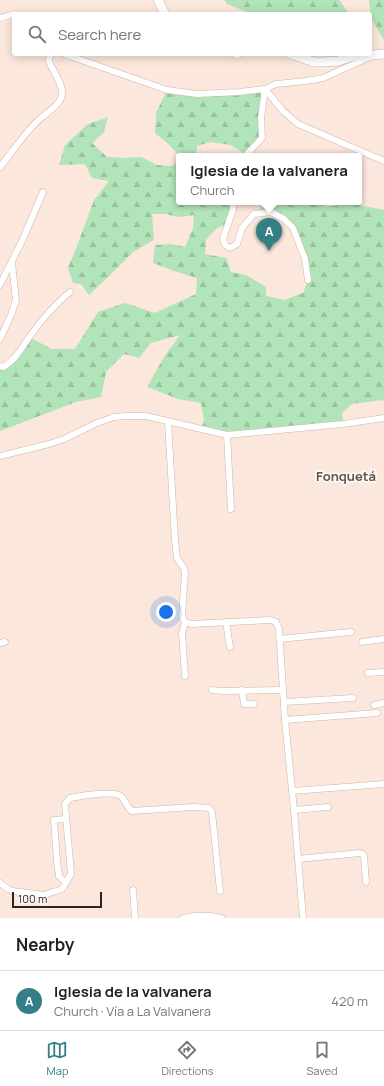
<!DOCTYPE html>
<meta charset="utf-8">
<style>
body{margin:0;font-family:Manrope,sans-serif;background:#f2f2f2;color:#222}
.scale{position:absolute;left:12px;bottom:10px;width:90px;box-sizing:border-box;padding-left:4px;border:2px solid #2d2521;border-top:0;font-size:11px;line-height:14px;white-space:nowrap;color:#2d2521;-webkit-text-stroke:3px #fcf8f6;paint-order:stroke}
.you{position:absolute;left:166px;top:612px;width:14px;height:14px;margin:-10px;border:3px solid #fff;border-radius:50%;background:#1a73e8;box-shadow:0 0 0 6px #1a73e833}
.badge{display:grid;place-items:center;width:26px;height:26px;border-radius:50%;background:#367e85;color:#fff;font-size:13px;font-weight:700}
.pin{position:absolute;translate:-50% -33px;filter:drop-shadow(0 1px 2px #0008)}
.pin::after{content:'';position:absolute;top:21px;width:14px;height:12px;background:inherit;clip-path:polygon(0 0,100% 0,50% 100%)}
.popup{position:absolute;left:176px;top:153px;width:186px;height:52px;box-sizing:border-box;display:grid;place-content:center;border-radius:4px;background:#fff;filter:drop-shadow(0 1px 3px #0005);font-size:13px;white-space:nowrap;color:#767676}
.popup b{font-size:15px;color:#222}
.popup::after{content:'';position:absolute;left:50%;top:100%;margin-left:-8px;border:8px solid transparent;border-top-color:#fff}
.list{margin:0;padding:0;list-style:none}
h2{display:flex;justify-content:space-between;align-items:center;height:52px;margin:0;padding:0 16px;font-size:17px}
h2 small{font-size:13px;font-weight:400;color:#767676}
.list li{display:grid;grid-template-columns:26px 1fr auto;gap:12px;align-items:center;box-sizing:border-box;height:60px;padding:0 16px;border-top:1px solid #e0e0e0}
.list b{display:block;font-size:15px;white-space:nowrap}
.list p{margin:0;font-size:13px;white-space:nowrap;color:#767676}
.list em{font-size:13px;font-style:normal;color:#767676}
.icon{flex:none;width:22px;height:22px;fill:none;stroke:currentColor;stroke-width:2;stroke-linecap:round;stroke-linejoin:round}
.map{position:relative;flex:none;width:384px;height:918px;overflow:hidden}
.search{position:absolute;background:#fff;box-shadow:0 2px 10px #0003;left:12px;right:12px;top:12px;height:44px;display:flex;align-items:center;gap:10px;box-sizing:border-box;padding:0 14px;border-radius:4px;color:#767676;font-size:15px}
.sheet{height:112px;background:#fff}
nav{display:flex;justify-content:space-around;align-items:center;box-sizing:border-box;height:56px;border-top:1px solid #e0e0e0;background:#fff;font-size:11px;color:#767676}
nav a{display:grid;justify-items:center;gap:2px}
nav .on{color:#367e85}
.map>svg:first-child{display:block}
.forest{fill:url(#forest-firs)}
.lines{fill:none;stroke-linecap:round;stroke-linejoin:round}
.street-casing{stroke:#cbb7ac;stroke-width:7}
.secondary-casing{stroke:#cbb7ac;stroke-width:10}
.street{stroke:#fff;stroke-width:6}
.secondary{stroke:#fff;stroke-width:9}
.labels{text-anchor:middle;stroke-width:3.5;stroke-linejoin:round;paint-order:stroke}
.quarter-label{font-size:13px;font-weight:bold;fill:#635348;stroke:#fcf8f6}
</style>
<div class="map">
<svg width="384" height="918" viewBox="0 0 384 918">
<defs>
<pattern id="forest-firs" width="22" height="20" patternUnits="userSpaceOnUse"><rect width="22" height="20" fill="#b2e4b9"/><path d="M5 1l3.5 6h-7zM16 11l3.5 6h-7z" fill="#99c39f"/></pattern>
</defs>
<rect width="100%" height="100%" fill="#fbe7db"/>
<!-- forest -->
<g class="forest">
<path d="M225,0h114l9,12 -1,2h-77l-2,-1 -16,1 -25,-10z"/>
<path d="M369,0h15v40l-13,-22z"/>
<path d="M265,89l-3,49 -16,17 -15,-10 -21,-3 -13,4 -1,10h-16l-13,-13 -12,-10 1,-20 11,-23 30,4z"/>
<path d="M108,117l-4,15 -12,11 15,14 17,1 17,-1 16,8 16,1 6,-7v43h54l-5,21 -12,6 -10,11 -1,14 21,4 5,14 15,3 20,12v9l18,4 19,-7 5,-13 -15,-52 -22,-16 -17,2 12,-11 65,-1 -9,5 32,-3 30,6v191l-2,-1 -30,4 -10,9 1,11 -116,11 -26,-6 3,-8 -3,-18 -23,-4 -31,-12 17,-30 16,-22 -29,8 -12,15 -15,-4 -18,18 -5,25 -25,5 -76,29v-65l3,1 26,-30 23,12h23l23,-37 27,-9 30,10 41,-19 1,-16 -23,-7 -21,-8 2,-18 16,-1 14,3 8,-18 1,-14 -16,2 -12,-3h-14l2,26 -21,12 -25,25 -19,18 -8,-11 -8,-1 -5,-15 9,-22 17,-46 15,-19 -17,-3 -7,-14 -26,1 6,-20 23,-21z"/>
</g>
<g class="lines">
<defs>
<g id="street">
<path d="M0,18l14,-4"/>
<path d="M64,54l103,36 30,4 43,-2 25,-3 11,-5 30,-3 17,-3 49,-22"/>
<path d="M265,89l18,22 15,13 86,37"/>
<path d="M245,156l17,-18 -1,-20 4,-29"/>
<path d="M0,167c13,-16 27,-38 42,-50 7,-6 19,-13 20,-23 1,-9 -9,-24 -13,-32v-3l1,-3"/>
<path d="M233,202v7l-10,30 2,6 5,3 7,-4 5,-16 12,-14 17,-2 13,7 9,9 12,31 3,21"/>
<path d="M0,285l22,-44 21,-49"/>
<path d="M0,339l11,-24 5,-15 -3,-27 -1,-12"/>
<path d="M0,366l3,1c13,-7 19,-20 27,-31 12,-17 24,-31 40,-44"/>
<path d="M168,422l7,118 2,18 7,10 1,5 -3,43 3,6 6,2 80,-4 5,2 3,7 6,91 9,90 9,108"/>
<path d="M227,435l4,74"/>
<path d="M0,456l49,-12 15,-5 33,-16 17,-6 11,-1h21l81,19 116,-11 41,-6"/>
<path d="M185,622l-3,11 3,43"/>
<path d="M226,622l4,25"/>
<path d="M279,639l72,-7"/>
<path d="M362,642l22,-3"/>
<path d="M0,643l5,-1"/>
<path d="M368,673l16,-1"/>
<path d="M212,690l11,1 60,-1"/>
<path d="M242,690l2,14h10"/>
<path d="M284,702l69,-4"/>
<path d="M374,705l10,-2"/>
<path d="M285,720l92,-7"/>
<path d="M292,791l92,-7"/>
<path d="M294,810l34,-3"/>
<path d="M298,859l62,-6 3,1 1,3 2,25"/>
<path d="M0,883l8,6 5,2 31,4 18,-6 9,-15 -6,-70 5,-6c11,-2 42,-8 51,-2 5,4 5,11 11,15l62,-4 15,1 3,4 8,79"/>
<path d="M66,883l-7,-7 -2,-15 -3,-41 12,-1"/>
<path d="M133,890l2,28"/>
<path d="M183,918c13,-3 26,-3 39,0"/>
</g>
<g id="secondary">
<path d="M158,0l7,14"/>
<path d="M236,54h1"/>
<path d="M291,54l23,8h8l16,-1 21,-7 14,1 11,-1"/>
</g>
</defs>
<!-- street casing -->
<use href="#street" class="street-casing"/>
<!-- secondary casing -->
<use href="#secondary" class="secondary-casing"/>
<!-- street -->
<use href="#street" class="street"/>
<!-- secondary -->
<use href="#secondary" class="secondary"/>
</g>
<g class="labels">
<!-- quarter labels -->
<g class="quarter-label">
<text x="346" y="481">Fonquetá</text>
</g>
</g>
</svg>
<div class="scale">100 m</div>
<div class="you"></div>
<div class="pin badge" style="left:269px;top:251px">A</div>
<div class="popup"><b>Iglesia de la valvanera</b>Church</div>
<div class="search"><svg class="icon" aria-label="search" viewBox="0 0 24 24"><circle cx="10" cy="10" r="6"/><path d="M15 15l6 6"/></svg>Search here</div>
</div>
<section class="sheet">
<h2>Nearby<small></small></h2>
<ul class="list">
<li><span class="badge">A</span><div><b>Iglesia de la valvanera</b><p>Church · Vía a La Valvanera</p></div><em>420 m</em></li>
</ul>
</section>
<nav>
<a class="on"><svg class="icon" aria-label="map" viewBox="0 0 24 24"><path d="M3 6l6-2 6 2 6-2v14l-6 2-6-2-6 2zM9 4v14M15 6v14"/></svg>Map</a>
<a><svg class="icon" aria-label="directions" viewBox="0 0 24 24"><path d="M12 3l9 9-9 9-9-9zM9 14v-3h6M13 9l2 2-2 2"/></svg>Directions</a>
<a><svg class="icon" aria-label="saved" viewBox="0 0 24 24"><path d="M7 4h10v16l-5-4-5 4z"/></svg>Saved</a>
</nav>
